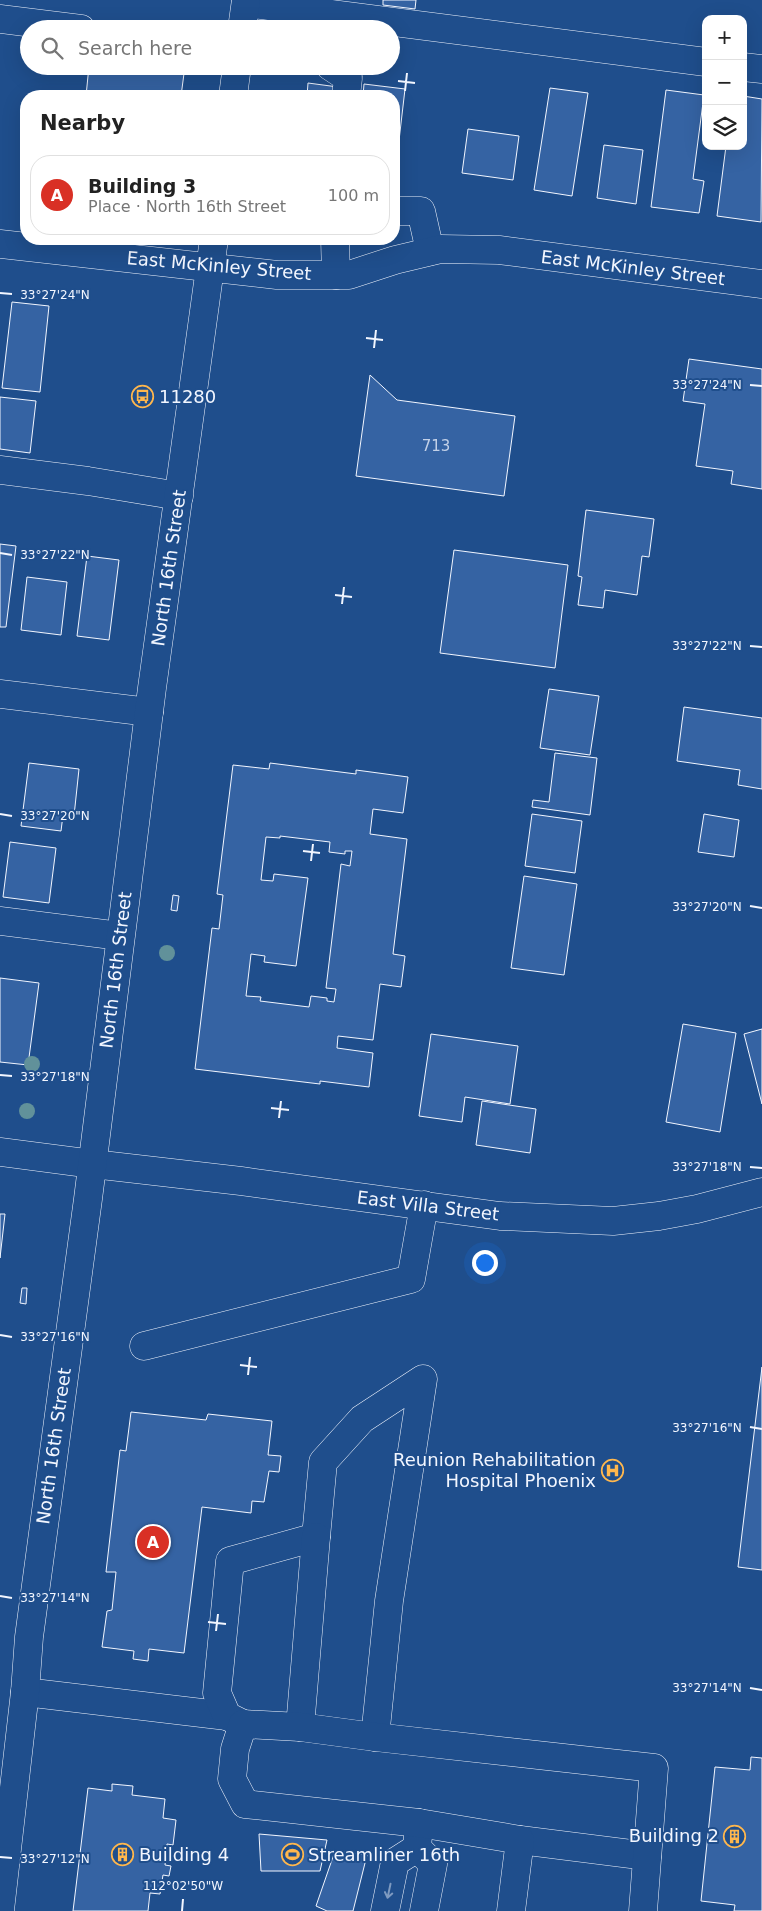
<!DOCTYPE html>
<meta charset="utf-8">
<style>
body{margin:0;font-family:"DejaVu Sans",sans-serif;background:#f6f6f6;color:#222}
.controls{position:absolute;right:15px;top:15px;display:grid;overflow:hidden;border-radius:10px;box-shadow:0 5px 20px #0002}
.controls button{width:45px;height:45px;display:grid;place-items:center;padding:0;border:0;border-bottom:1px solid #e0e0e0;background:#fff;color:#222;font:25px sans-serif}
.you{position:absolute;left:484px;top:1262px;width:18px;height:18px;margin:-12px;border:4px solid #fff;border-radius:50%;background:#1a73e8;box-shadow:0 0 0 8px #1a73e833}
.badge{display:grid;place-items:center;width:32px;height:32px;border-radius:50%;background:#d93025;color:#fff;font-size:16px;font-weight:700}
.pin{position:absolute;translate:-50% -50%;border:2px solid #fff;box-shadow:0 1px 5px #0006}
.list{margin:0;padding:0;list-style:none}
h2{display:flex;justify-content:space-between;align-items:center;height:65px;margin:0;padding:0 20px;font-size:21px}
h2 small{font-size:16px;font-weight:400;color:#767676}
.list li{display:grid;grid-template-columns:32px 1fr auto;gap:15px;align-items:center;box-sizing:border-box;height:80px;margin:0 10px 10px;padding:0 10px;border:1px solid #e0e0e0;border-radius:20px}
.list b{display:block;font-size:19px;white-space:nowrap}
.list p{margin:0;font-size:16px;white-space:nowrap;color:#767676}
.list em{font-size:16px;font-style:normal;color:#767676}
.icon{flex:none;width:28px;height:28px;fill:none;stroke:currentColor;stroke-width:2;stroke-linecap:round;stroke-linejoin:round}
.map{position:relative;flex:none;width:762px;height:1911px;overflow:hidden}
.search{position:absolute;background:#fff;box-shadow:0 5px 20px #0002;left:20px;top:20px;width:380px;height:55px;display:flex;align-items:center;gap:12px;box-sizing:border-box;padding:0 18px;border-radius:28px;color:#767676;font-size:19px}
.panel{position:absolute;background:#fff;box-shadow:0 5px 20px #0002;left:20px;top:90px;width:380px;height:155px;border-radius:20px}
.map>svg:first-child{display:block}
.building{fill:#3563a3;stroke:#f2f6ff;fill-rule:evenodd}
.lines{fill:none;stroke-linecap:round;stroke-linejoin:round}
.minor-casing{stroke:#f2f6ff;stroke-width:29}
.major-casing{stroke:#f2f6ff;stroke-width:29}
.minor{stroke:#1f4e8c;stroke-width:28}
.major{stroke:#1f4e8c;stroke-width:28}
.tree{fill:#61919a}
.oneway{stroke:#7e9ac0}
.ticks{fill:none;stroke:#f2f6ff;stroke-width:2}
.labels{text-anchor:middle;stroke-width:4;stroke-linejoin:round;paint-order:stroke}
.number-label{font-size:15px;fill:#c3d1e8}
.street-label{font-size:18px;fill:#f2f6ff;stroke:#1f4e8c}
.poi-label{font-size:18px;fill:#f2f6ff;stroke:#1f4e8c;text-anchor:start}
.ticks-label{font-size:12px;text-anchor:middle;fill:#f2f6ff;stroke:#1f4e8c;stroke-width:4;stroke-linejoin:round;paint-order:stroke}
</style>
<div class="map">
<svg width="762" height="1911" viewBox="0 0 762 1911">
<rect width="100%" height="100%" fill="#1f4e8c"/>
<!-- building -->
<g class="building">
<path d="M383,0h33l-1,9 -32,-4z"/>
<path d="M89,66h96l-4,30h-95z"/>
<path d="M308,83l30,4 -1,9h-30z"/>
<path d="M364,84l41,5 -10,86 -1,-79h-31z"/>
<path d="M550,88l38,5 -16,103 -38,-6z"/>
<path d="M666,90l38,5 -11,84 11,2 -5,32 -48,-6z"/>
<path d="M743,96l19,3 -1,123 -44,-6 9,-70h17z"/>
<path d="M468,129l51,7 -6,44 -51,-7z"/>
<path d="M604,145l39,5 -7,54 -39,-6z"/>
<path d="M12,302l37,4 -9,86 -38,-4z"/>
<path d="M689,359l73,10v120l-31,-5 2,-13 -37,-5 9,-62 -22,-3z"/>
<path d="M370,375l27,25 118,16 -11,80 -148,-20z"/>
<path d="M0,397l36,4 -6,52 -30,-4z"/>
<path d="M586,510l68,9 -5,38 -7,-1 -5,39 -32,-5 -2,18 -25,-3 4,-28 -4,-1z"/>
<path d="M0,544l16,2 -10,81h-6z"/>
<path d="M454,550l114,15 -13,103 -115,-15z"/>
<path d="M87,556l32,4 -10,80 -32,-4z"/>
<path d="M27,577l40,5 -6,53 -40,-5z"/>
<path d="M549,689l50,7 -9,59 -50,-7z"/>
<path d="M684,707l78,11v71l-24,-4 2,-15 -63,-9z"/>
<path d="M555,753l42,5 -7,57 -58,-8 1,-7 16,2z"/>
<path d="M29,763l50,6 -5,47 -11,-1 -2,16 -40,-5z"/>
<path d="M270,763l86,11v-4l52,7 -5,36 -30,-4 -3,25 37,5 -14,115 12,2 -4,31 -21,-3 -7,56 -35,-4 -1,12 36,5 -4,34 -49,-6v3l-125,-15 17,-141 7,1 4,-34 -6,-1 16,-129 36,4zM280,836l50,6 -1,10 16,2v-3h7l-2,15 -9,-2 -15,124 10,1 -2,13 -7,-1v-3l-16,-2 -2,11 -49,-6 1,-4 -15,-1 5,-42 14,2 -1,6 32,4 12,-88 -34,-4 -1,7 -12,-1 5,-43 14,1z"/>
<path d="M532,814l50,7 -7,52 -50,-7z"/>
<path d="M704,814l35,6 -5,37 -36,-5z"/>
<path d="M10,842l46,6 -7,55 -46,-6z"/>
<path d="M524,876l53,8 -13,91 -53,-7z"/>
<path d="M173,895l6,1 -2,15 -6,-1z"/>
<path d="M0,978l39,5 -11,82 -28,-3z"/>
<path d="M683,1024l53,9 -16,99 -54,-10z"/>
<path d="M762,1029v75l-18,-70z"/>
<path d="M431,1034l87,12 -8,58 -45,-7 -3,25 -43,-6z"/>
<path d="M482,1101l54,8 -6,44 -54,-8z"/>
<path d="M0,1214h5l-5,44z"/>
<path d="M22,1288h5l-1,16 -6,-1z"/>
<path d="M762,1367v203l-24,-3z"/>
<path d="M131,1412l75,8 2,-6 64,7 -4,34 13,1 -2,16 -10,-1 -5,31 -12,-1 -1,12 -49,-6 -18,146 -35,-4 -1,12 -15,-2 1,-8 -32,-4 5,-36 5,-1 4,-38h-10l14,-122 6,1z"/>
<path d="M751,1757l11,1v153h-28l1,-6 -34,-4 14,-134 35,3z"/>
<path d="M112,1784l21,2 -1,9 33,4 -2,19 13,2 -3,25 -6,-1 -2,21 6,1 -2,10 -6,-1 -3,19 -10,-1 -2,18h-75l15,-123 24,3z"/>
<path d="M259,1834l68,6 -7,31h-59z"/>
<path d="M335,1851l32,4 -14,56h-26l-11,-5z"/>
</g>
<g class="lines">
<defs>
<g id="minor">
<path d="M246,3l460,59"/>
<path d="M0,19l81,10"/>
<path d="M330,66l18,12 -2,18"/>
<path d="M743,67l19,2"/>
<path d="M394,211h27l9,40"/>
<path d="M335,239l1,36"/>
<path d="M0,244l277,31h72l46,-15 46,-11 58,1 263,34"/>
<path d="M0,470l88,11 91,15"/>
<path d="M0,694l149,18"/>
<path d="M0,921l120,15"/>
<path d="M0,1152l93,12 148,17 259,35 113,5 46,-5 38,-7 65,-17"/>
<path d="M144,1346l267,-67 13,-74"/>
<path d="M25,1692l202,24"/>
<path d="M243,1724l-16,-8 -10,-23 13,-132 86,-24 7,-75 39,-43 61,-40 -34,222 -14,136"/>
<path d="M300,1727l16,-190"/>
<path d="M419,1823l-2,25 16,16 -9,47"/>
<path d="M520,1840l127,16"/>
<path d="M385,1911l10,-49 22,-14"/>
<path d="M511,1911l9,-71 -101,-17 -174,-19 -13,-25 3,-30 8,-25 57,3 75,10 279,31 -11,143"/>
</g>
<g id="major">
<path d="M242,29l4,-29"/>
<path d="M233,96l4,-30"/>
<path d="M0,1910l25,-218 4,-55 59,-438 64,-511 62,-449"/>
</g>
</defs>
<!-- minor casing -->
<use href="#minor" class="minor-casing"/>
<!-- major casing -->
<use href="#major" class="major-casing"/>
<!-- minor -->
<use href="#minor" class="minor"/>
<!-- major -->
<use href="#major" class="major"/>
</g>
<!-- trees -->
<g class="tree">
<circle cx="167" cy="953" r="8"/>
<circle cx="32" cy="1064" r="8"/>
<circle cx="27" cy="1111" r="8"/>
</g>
<!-- one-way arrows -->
<defs><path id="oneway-shaft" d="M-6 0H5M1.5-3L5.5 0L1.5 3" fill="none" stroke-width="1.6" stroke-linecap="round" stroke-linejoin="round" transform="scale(1.25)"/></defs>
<use class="oneway" href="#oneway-shaft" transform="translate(389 1891) rotate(102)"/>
<!-- ticks -->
<path class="ticks" d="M398,81l17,2M405,91l2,-18M0,293l12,1M366,338l17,2M374,348l2,-18M750,385l12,1M0,553l12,2M335,595l17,2M342,604l2,-17M750,646l12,1M0,814l12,2M303,851l17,2M311,861l2,-17M750,906l12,2M0,1075l12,1M271,1108l18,2M279,1118l2,-17M750,1167l12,1M0,1335l12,2M240,1365l17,2M248,1375l2,-18M750,1427l12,2M0,1596l12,2M208,1622l18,2M216,1631l2,-17M750,1688l12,2M0,1857l12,1M182,1911l1,-12"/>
<!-- icons -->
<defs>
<symbol id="bus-ring" viewBox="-11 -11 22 22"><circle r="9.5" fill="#1f4e8c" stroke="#ffb74d" stroke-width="1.5"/><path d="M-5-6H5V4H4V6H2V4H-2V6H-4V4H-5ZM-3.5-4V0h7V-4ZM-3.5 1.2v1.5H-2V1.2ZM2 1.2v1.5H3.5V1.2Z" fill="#ffb74d"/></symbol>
<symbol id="hospital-ring" viewBox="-11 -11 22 22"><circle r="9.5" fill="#1f4e8c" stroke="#ffb74d" stroke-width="1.5"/><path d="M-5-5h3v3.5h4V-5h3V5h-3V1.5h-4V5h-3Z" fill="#ffb74d"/></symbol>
<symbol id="building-ring" viewBox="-11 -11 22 22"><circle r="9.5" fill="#1f4e8c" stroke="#ffb74d" stroke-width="1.5"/><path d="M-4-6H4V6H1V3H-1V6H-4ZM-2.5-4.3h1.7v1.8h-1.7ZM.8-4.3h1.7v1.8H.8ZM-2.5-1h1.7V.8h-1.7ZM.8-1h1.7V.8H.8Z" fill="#ffb74d"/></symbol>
<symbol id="stadium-ring" viewBox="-11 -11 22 22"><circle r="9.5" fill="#1f4e8c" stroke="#ffb74d" stroke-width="1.5"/><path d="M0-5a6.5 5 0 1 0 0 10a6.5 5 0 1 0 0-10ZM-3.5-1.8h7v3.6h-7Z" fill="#ffb74d"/></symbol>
</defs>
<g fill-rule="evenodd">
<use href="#bus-ring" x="130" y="384" width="25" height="25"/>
<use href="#hospital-ring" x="600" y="1458" width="25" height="25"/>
<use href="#building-ring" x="722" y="1824" width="25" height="25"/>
<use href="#building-ring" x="110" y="1842" width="25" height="25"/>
<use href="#stadium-ring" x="280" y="1842" width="25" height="25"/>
</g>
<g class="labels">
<!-- number labels -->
<g class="number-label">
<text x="436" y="451">713</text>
</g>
<!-- street labels -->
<g class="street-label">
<text transform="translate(219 266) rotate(5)" y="6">East McKinley Street</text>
<text transform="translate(633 268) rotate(7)" y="6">East McKinley Street</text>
<text transform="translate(169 568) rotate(-82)" y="6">North 16th Street</text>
<text transform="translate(116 970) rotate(-83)" y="6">North 16th Street</text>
<text transform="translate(428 1206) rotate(7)" y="6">East Villa Street</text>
<text transform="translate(54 1446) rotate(-82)" y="6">North 16th Street</text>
</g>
<!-- poi labels -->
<g class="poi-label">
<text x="159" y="403">11280</text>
<text x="596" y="1466" text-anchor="end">Reunion Rehabilitation<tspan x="596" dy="21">Hospital Phoenix</tspan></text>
<text x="719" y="1842" text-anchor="end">Building 2</text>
<text x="139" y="1861">Building 4</text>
<text x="308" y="1861">Streamliner 16th</text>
</g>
</g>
<g class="ticks-label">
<text x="55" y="299">33°27'24"N</text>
<text x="707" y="389">33°27'24"N</text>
<text x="55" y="559">33°27'22"N</text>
<text x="707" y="650">33°27'22"N</text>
<text x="55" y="820">33°27'20"N</text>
<text x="707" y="911">33°27'20"N</text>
<text x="55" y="1081">33°27'18"N</text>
<text x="707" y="1171">33°27'18"N</text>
<text x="55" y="1341">33°27'16"N</text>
<text x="707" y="1432">33°27'16"N</text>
<text x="55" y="1602">33°27'14"N</text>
<text x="707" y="1692">33°27'14"N</text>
<text x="55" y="1863">33°27'12"N</text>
<text x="183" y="1890">112°02'50"W</text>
</g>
</svg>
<div class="controls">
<button>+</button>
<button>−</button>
<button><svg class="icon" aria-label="layers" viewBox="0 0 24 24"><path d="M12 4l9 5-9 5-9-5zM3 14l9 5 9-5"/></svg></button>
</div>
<div class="you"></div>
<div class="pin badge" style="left:153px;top:1542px">A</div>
<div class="search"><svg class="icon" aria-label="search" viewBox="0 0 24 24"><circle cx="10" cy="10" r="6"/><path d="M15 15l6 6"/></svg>Search here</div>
<section class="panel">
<h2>Nearby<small></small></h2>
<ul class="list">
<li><span class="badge">A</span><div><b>Building 3</b><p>Place · North 16th Street</p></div><em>100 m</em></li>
</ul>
</section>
</div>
